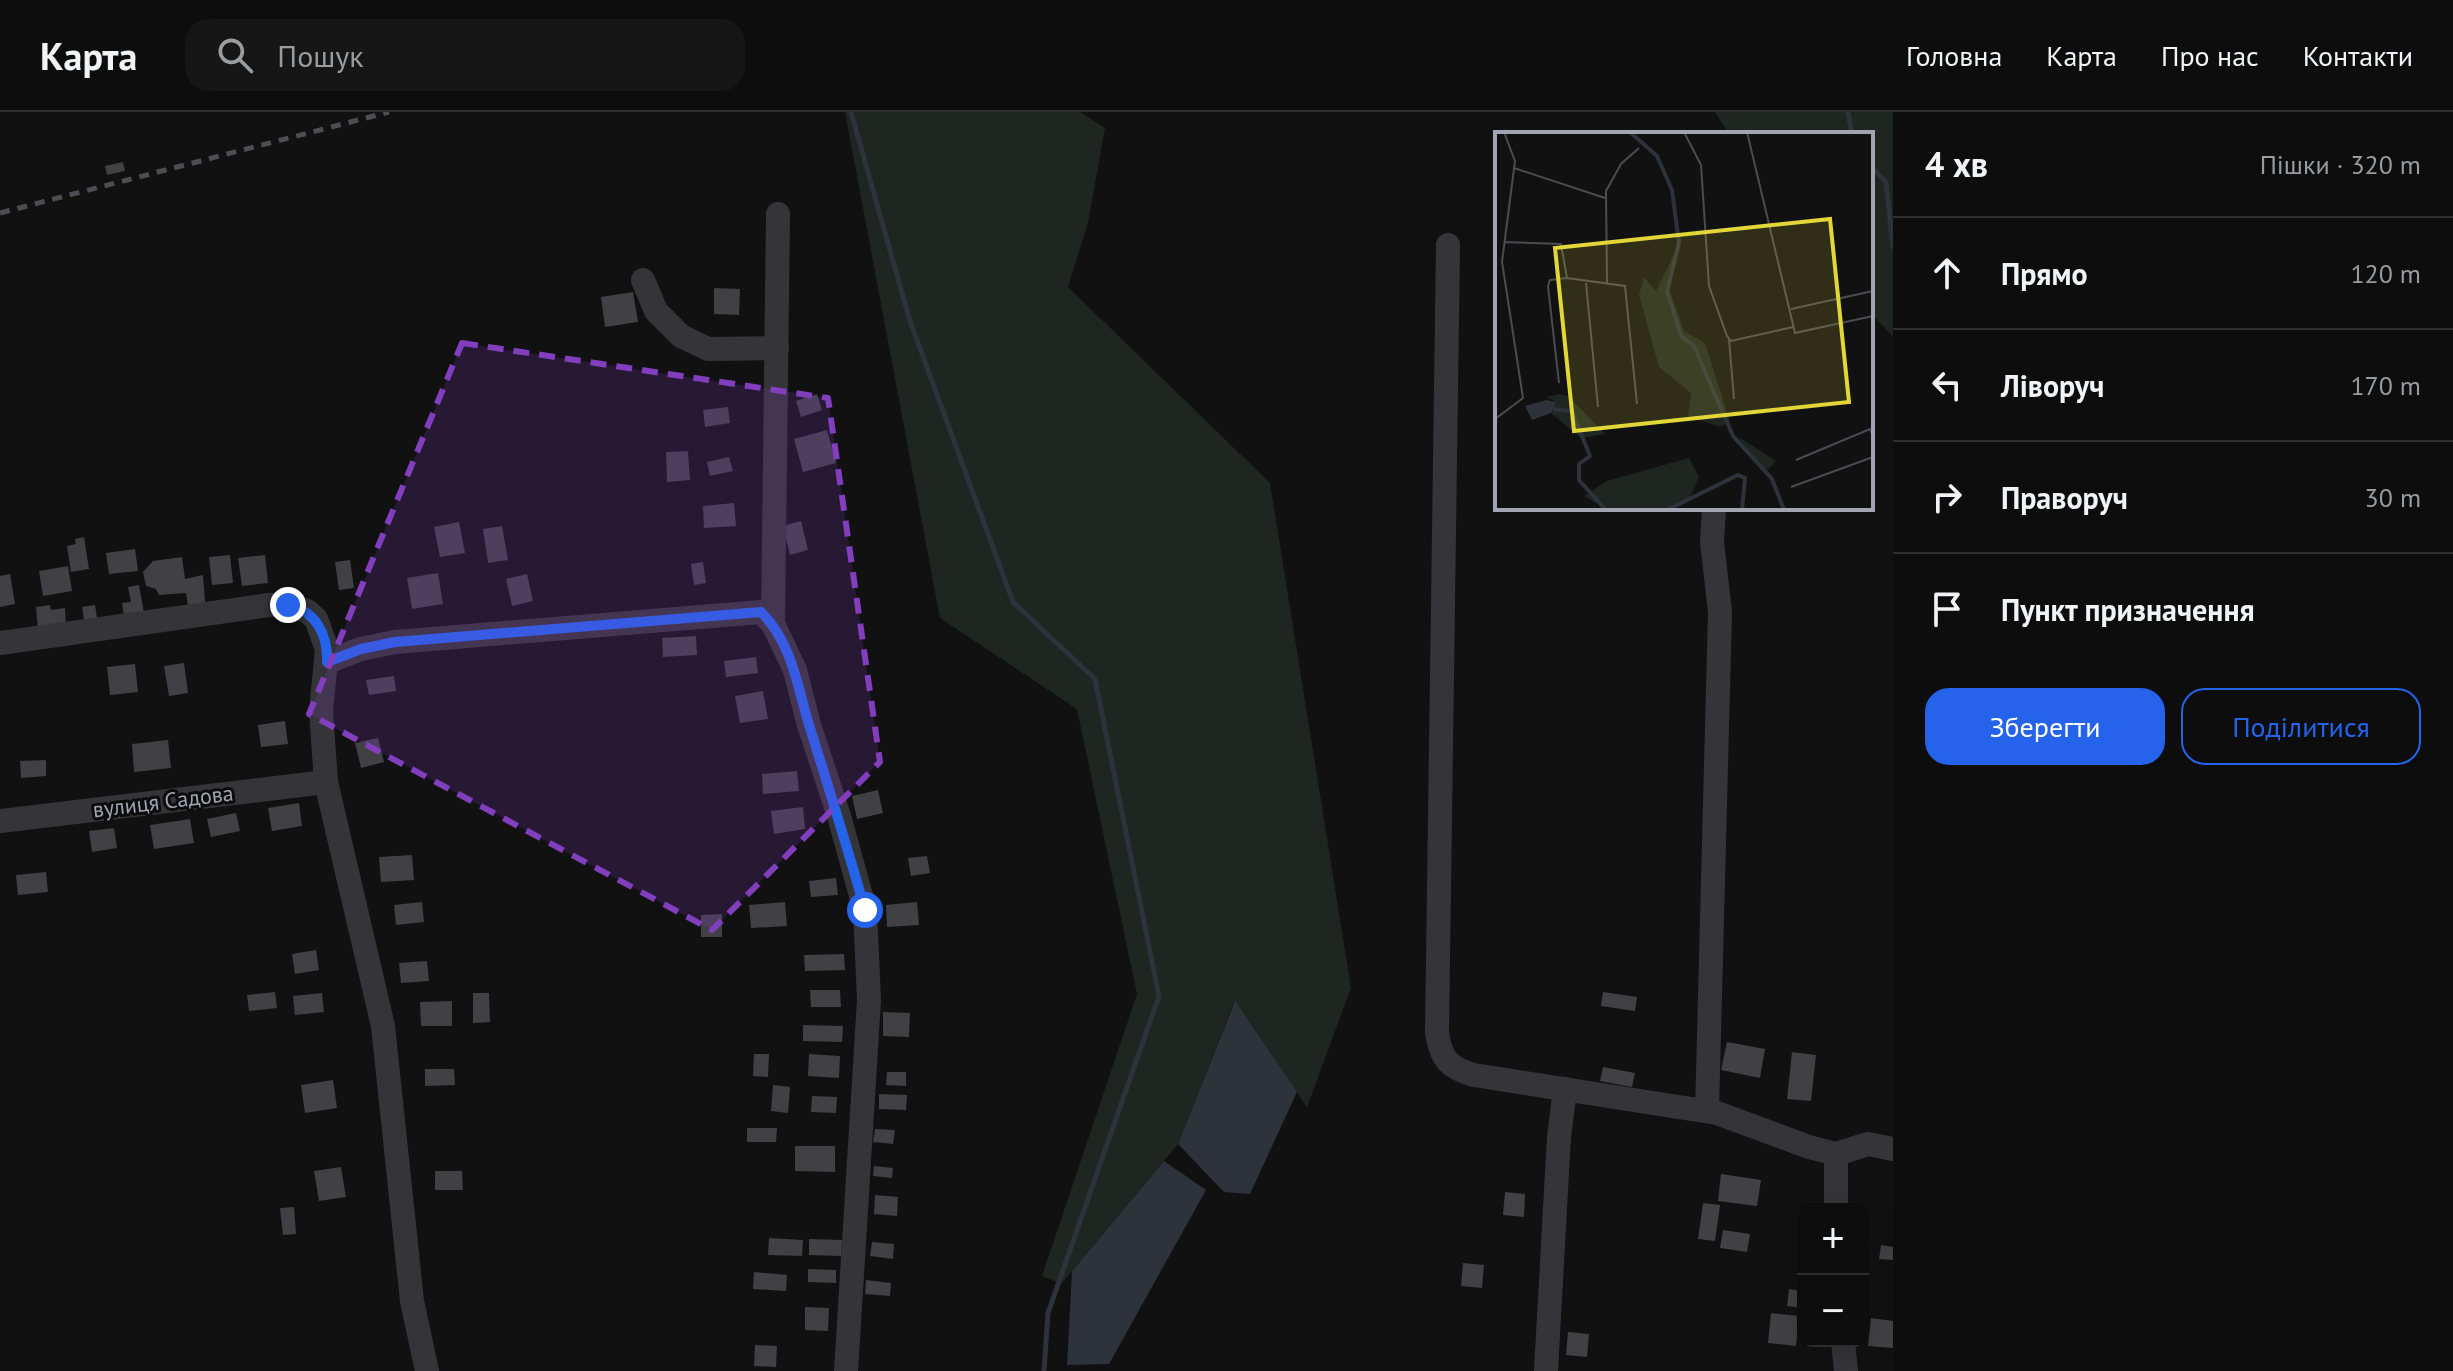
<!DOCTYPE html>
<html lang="uk">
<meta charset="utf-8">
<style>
body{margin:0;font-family:"PT Sans",sans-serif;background:#161617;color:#f1f3f6}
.controls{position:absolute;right:24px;bottom:24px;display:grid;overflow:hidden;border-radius:16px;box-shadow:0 8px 32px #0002}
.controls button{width:72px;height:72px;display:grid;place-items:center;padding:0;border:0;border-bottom:2px solid #2d2d2e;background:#0d0d0e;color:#f1f3f6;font:40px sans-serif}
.stop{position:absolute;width:24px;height:24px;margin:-18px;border:6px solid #2563eb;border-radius:50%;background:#fff}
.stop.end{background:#2563eb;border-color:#fff;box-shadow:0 2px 8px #0008}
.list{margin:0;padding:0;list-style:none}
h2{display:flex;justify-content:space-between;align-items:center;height:104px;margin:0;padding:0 32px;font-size:34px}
h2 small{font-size:26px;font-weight:400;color:#9a9c9e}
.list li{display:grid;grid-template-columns:52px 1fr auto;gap:24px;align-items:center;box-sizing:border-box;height:112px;padding:0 32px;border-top:2px solid #2d2d2e}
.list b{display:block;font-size:30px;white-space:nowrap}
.list em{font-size:26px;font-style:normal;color:#9a9c9e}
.actions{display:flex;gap:16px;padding:24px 32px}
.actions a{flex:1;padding:18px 0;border:2px solid #2563eb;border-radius:24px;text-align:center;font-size:28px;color:#2563eb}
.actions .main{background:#2563eb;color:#fff}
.icon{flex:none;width:44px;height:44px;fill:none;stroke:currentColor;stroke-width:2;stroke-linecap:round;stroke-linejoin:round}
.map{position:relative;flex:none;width:1893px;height:1259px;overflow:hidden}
header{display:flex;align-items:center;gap:48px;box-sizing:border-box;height:112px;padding:0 40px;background:#0d0d0e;border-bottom:2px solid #2d2d2e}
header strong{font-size:38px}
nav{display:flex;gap:44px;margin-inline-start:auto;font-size:28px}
.search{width:560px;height:72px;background:#161617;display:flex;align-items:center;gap:20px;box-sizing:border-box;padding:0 28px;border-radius:24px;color:#9a9c9e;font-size:30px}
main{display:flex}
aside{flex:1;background:#0d0d0e}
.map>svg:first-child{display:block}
.green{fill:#1f2622}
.water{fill:#2d323b}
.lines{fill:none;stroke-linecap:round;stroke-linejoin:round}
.stream{stroke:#2d323b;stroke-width:5}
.building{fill:#404045}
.minor{stroke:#353439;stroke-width:24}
.rail{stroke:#4d4d54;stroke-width:5;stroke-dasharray:10 8;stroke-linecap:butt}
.route{stroke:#2563eb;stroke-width:10}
.marked{fill:#813ebd;fill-opacity:0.2;stroke:#813ebd;stroke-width:6;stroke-dasharray:16 10;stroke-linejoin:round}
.labels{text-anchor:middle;stroke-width:6;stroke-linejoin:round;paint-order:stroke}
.street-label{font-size:22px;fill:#a3a4b2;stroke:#0c0c0d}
.inset-river{fill:none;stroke:#2d323b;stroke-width:4}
.inset-road{fill:none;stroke:#4b4c52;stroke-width:2}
.view{fill:#e2d639;fill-opacity:0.15;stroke:#e2d639;stroke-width:4}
.inset-edge{fill:none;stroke:#a3a4b2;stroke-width:4}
</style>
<header>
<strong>Карта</strong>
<div class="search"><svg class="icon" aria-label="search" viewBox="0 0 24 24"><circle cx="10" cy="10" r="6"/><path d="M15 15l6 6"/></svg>Пошук</div>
<nav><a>Головна</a><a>Карта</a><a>Про нас</a><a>Контакти</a></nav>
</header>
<main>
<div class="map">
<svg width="1893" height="1259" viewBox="0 0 1893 1259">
<rect width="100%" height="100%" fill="#111112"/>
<!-- green -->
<g class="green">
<path d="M845,0h235l25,16 -17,95 -20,64 202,196 81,505 -44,119 -73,-105 -56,142 -117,140 -19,-8 95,-282 -60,-285 -137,-91z"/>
<path d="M1715,0h178v225l-22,-24v-179h-142z"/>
</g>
<!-- water -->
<g class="water">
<path d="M1235,889l62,91 -47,102 -26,-2 -46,-48z"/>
<path d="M1164,1049l42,29 -97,174 -42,1 5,-94z"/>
</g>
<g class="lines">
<!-- stream -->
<g class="stream">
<path d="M851,0l59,209 103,281 82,77 64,317 -111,317 -4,58"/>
<path d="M1848,0l4,22"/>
<path d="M1871,55l15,15 7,65"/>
</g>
</g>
<!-- building -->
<g class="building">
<path d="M123,50l2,9 -18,4 -2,-9z"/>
<path d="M714,176l26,1 -1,26 -25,-1z"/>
<path d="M633,180l5,30 -33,5 -4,-30z"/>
<path d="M817,282l5,16 -21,7 -5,-16z"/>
<path d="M728,295l2,16 -25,4 -2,-17z"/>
<path d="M827,318l9,33 -33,9 -9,-33z"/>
<path d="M688,339l2,29 -23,2 -1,-30z"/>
<path d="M729,345l4,14 -23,5 -3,-14z"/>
<path d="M734,391l2,23 -32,2 -1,-22z"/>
<path d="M801,409l7,29 -18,5 -7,-29z"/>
<path d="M459,410l6,31 -25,4 -6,-30z"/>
<path d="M502,414l6,34 -20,3 -5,-34z"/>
<path d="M84,425l5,32 -18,3 -4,-26 9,-2 -1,-5z"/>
<path d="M135,437l3,22 -29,3 -3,-21z"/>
<path d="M230,443l3,28 -21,2 -3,-28z"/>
<path d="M265,443l3,28 -26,3 -4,-28z"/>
<path d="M182,445l3,22 18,-4 2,27 -17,4 -2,-13 -27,2 -3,-6 -10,-3 -3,-14 10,-11z"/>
<path d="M350,448l4,28 -15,2 -4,-28z"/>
<path d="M703,450l3,21 -12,2 -3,-21z"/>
<path d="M68,454l4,25 -29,5 -4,-25z"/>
<path d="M438,461l5,31 -31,5 -5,-31z"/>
<path d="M10,462l5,30 -15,3v-31z"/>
<path d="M527,462l6,27 -21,5 -6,-27z"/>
<path d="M139,473l5,28 -20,4 -2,-14 9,-1 -3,-15z"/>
<path d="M50,493l1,5 14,-2 1,19 -28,2 -2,-22z"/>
<path d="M95,493l3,19 -13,2 -3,-19z"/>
<path d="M696,524l1,19 -34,2 -1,-19z"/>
<path d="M756,545l2,16 -32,4 -2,-16z"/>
<path d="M184,551l4,30 -19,3 -5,-30z"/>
<path d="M135,552l3,28 -28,3 -3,-28z"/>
<path d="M394,564l2,15 -27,4 -3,-15z"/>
<path d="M763,579l5,28 -28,4 -5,-27z"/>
<path d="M285,609l3,23 -27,3 -3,-22z"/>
<path d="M378,626l6,24 -23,6 -6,-25z"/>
<path d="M168,628l3,28 -37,4 -2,-28z"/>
<path d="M46,648v16l-25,2 -1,-17z"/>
<path d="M797,659l2,20 -36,3 -1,-20z"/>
<path d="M878,678l5,23 -26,6 -5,-23z"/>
<path d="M299,691l3,23 -30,5 -4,-23z"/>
<path d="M803,695l2,22 -31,5 -3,-23z"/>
<path d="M236,701l4,18 -29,6 -4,-18z"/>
<path d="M190,707l4,24 -40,6 -4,-24z"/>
<path d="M114,716l3,20 -25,4 -3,-21z"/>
<path d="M412,743l2,25 -33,2 -2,-25z"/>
<path d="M927,744l3,17 -19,3 -3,-18z"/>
<path d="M46,760l2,20 -30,3 -2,-20z"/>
<path d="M836,766l2,17 -27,2 -2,-16z"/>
<path d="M422,790l2,20 -28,3 -2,-20z"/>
<path d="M785,790l2,24 -36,2 -2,-23z"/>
<path d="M917,790l2,23 -32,2 -1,-22z"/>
<path d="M722,802v23h-21v-22z"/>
<path d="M316,838l3,20 -24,4 -3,-20z"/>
<path d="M844,842l1,16 -40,1 -1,-16z"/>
<path d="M427,849l2,20 -28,2 -2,-20z"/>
<path d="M810,878h30l1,17h-30z"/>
<path d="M275,880l2,16 -28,3 -2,-16z"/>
<path d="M1603,880l34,5 -2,14 -34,-5z"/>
<path d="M322,881l2,19 -29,3 -2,-19z"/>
<path d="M473,881h16l1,29 -17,1z"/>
<path d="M452,889v25h-31l-1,-24z"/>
<path d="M883,900l27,1 -1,24 -26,-1z"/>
<path d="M803,913l40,1 -1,16 -39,-1z"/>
<path d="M1727,930l38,7 -5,29 -39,-8z"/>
<path d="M1792,940l24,3 -5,46 -24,-2z"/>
<path d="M754,942h15l-1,23 -15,-1z"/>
<path d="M809,942l31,2 -1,22 -31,-2z"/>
<path d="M1603,955l32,6 -3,14 -32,-6z"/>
<path d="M425,957h29l1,16 -30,1z"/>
<path d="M887,960h19v14l-20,-1z"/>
<path d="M333,968l4,28 -32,5 -4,-28z"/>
<path d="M773,973l17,2 -2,26 -17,-2z"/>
<path d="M879,982l28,1 -1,15 -27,-1z"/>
<path d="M812,984l25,1 -1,16 -25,-1z"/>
<path d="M747,1016h30l-1,14h-29z"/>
<path d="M875,1017l20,1 -2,14 -20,-2z"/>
<path d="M795,1034h40v26l-40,-1z"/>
<path d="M874,1054l19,2 -1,10 -19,-2z"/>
<path d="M341,1055l5,30 -27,4 -5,-30z"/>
<path d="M435,1059h27l1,19h-28z"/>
<path d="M1721,1062l40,6 -4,26 -39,-5z"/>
<path d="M1505,1080l20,2 -1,23 -21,-2z"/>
<path d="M875,1083l23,2 -1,19 -23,-2z"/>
<path d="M1703,1091l17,2 -5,36 -17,-2z"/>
<path d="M294,1095l2,27 -13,1 -3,-27z"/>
<path d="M1723,1118l27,4 -3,18 -27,-4z"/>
<path d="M769,1126l34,2 -1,16 -34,-1z"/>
<path d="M809,1127l33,1 -1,16 -32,-1z"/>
<path d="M872,1130l22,2 -1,15 -23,-3z"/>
<path d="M1881,1133l12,2v13l-14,-1z"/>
<path d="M1463,1151l21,2 -2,23 -21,-2z"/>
<path d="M808,1157l28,1v13l-28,-1z"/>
<path d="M754,1160l33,3 -1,16 -33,-2z"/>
<path d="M866,1168l25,3 -1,13 -25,-2z"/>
<path d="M1789,1177l14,2v17l-16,-2z"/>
<path d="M805,1195l24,1 -1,23 -23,-1z"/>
<path d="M1771,1201l28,3 -3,30 -28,-3z"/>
<path d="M1871,1206l22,3v27l-25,-2z"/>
<path d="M1568,1220l21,2 -2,23 -21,-2z"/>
<path d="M755,1233l22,1 -1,21 -22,-1z"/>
</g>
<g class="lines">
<!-- minor -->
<g class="minor">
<path d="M1448,133l-11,788c4,26 12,35 37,42l243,38 92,34 27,7v55"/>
<path d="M643,168l13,31 25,25 27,13 69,-1"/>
<path d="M773,512l5,-410"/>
<path d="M0,531l269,-38h19l19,6 9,8 11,30 -6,62 5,71 57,244 29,275 15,70"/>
<path d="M327,550l34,-13 34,-7 366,-30 12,12 22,46 14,55 30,91 26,94 4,90 -23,371"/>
<path d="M0,709l326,-39"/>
<path d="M1707,999l13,-499 -8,-70 2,-34"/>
<path d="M1836,1042l32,-10 25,5"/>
<path d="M1843,1229l3,30"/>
<path d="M1546,1259l13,-234 6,-48"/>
</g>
<!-- rail -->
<path class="rail" d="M0,101l389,-101"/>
</g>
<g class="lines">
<!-- route -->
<path class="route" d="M288,493c28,6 40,30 39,57l34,-13 34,-7 366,-30c32,32 36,75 49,116 19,61 38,121 55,182"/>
</g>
<!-- marked area -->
<path class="marked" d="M462,231l366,55 52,364 -168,168 -403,-216z"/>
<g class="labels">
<!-- street labels -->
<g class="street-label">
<text transform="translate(163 689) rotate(-7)" y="8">вулиця Садова</text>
</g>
</g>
<!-- overview -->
<g transform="translate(1495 20)">
<rect width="378" height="378" fill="#111112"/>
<path d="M182,116l-7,43 14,40 21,12 25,79 -10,5 -32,-11 3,-23 -32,-26 -20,-72 5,-18 12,14zM64,262l9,2 37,38 -24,4 -30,-25 5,-11 -10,-5zM242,304l39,25 -11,11zM194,326l10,19 -9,21 -21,12h-60l-25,-14 23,-15z" fill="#1f2622"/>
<path d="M51,268l10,2 -5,11 -19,7 -7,-14z" fill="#2d323b"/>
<path class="inset-river" d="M135,0l27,24 15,34 7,53 -12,48 14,45 13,10 39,90 39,43 12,31M58,277l19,2 18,45 -11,8v16l27,30M172,378l71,-35 7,3 -3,32"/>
<path class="inset-road" d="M189,0l17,33 8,121 18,50 4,5 62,-14M252,0l48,201 78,-17M19,36l91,30M9,110l57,2 6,34 58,8 12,118M91,151l12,124M112,152l-1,-93 15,-27 18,-16M296,177l82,-18M234,207l5,60M64,251l-11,-97 2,-6 17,-2M0,287l28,-21 -21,-136 13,-101 -11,-29M301,328l74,-31 3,7M296,355l82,-30"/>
<path class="view" d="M335,87l19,183 -275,29 -19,-183z"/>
<rect width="378" height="378" class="inset-edge"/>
</g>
</svg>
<div class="controls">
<button>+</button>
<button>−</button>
</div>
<div class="stop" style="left:865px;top:798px"></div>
<div class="stop end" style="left:288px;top:493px"></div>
</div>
<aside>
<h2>4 хв<small>Пішки · 320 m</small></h2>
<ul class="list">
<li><svg class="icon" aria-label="ahead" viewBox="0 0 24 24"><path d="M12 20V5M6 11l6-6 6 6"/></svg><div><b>Прямо</b></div><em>120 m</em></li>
<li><svg class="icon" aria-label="left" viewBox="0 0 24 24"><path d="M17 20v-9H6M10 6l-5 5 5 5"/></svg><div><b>Ліворуч</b></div><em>170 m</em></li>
<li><svg class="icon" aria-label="right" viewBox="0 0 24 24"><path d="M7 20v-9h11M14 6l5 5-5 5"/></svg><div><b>Праворуч</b></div><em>30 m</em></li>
<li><svg class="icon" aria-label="arrive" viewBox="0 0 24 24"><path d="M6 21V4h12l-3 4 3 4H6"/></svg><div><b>Пункт призначення</b></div></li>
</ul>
<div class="actions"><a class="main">Зберегти</a><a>Поділитися</a></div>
</aside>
</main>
